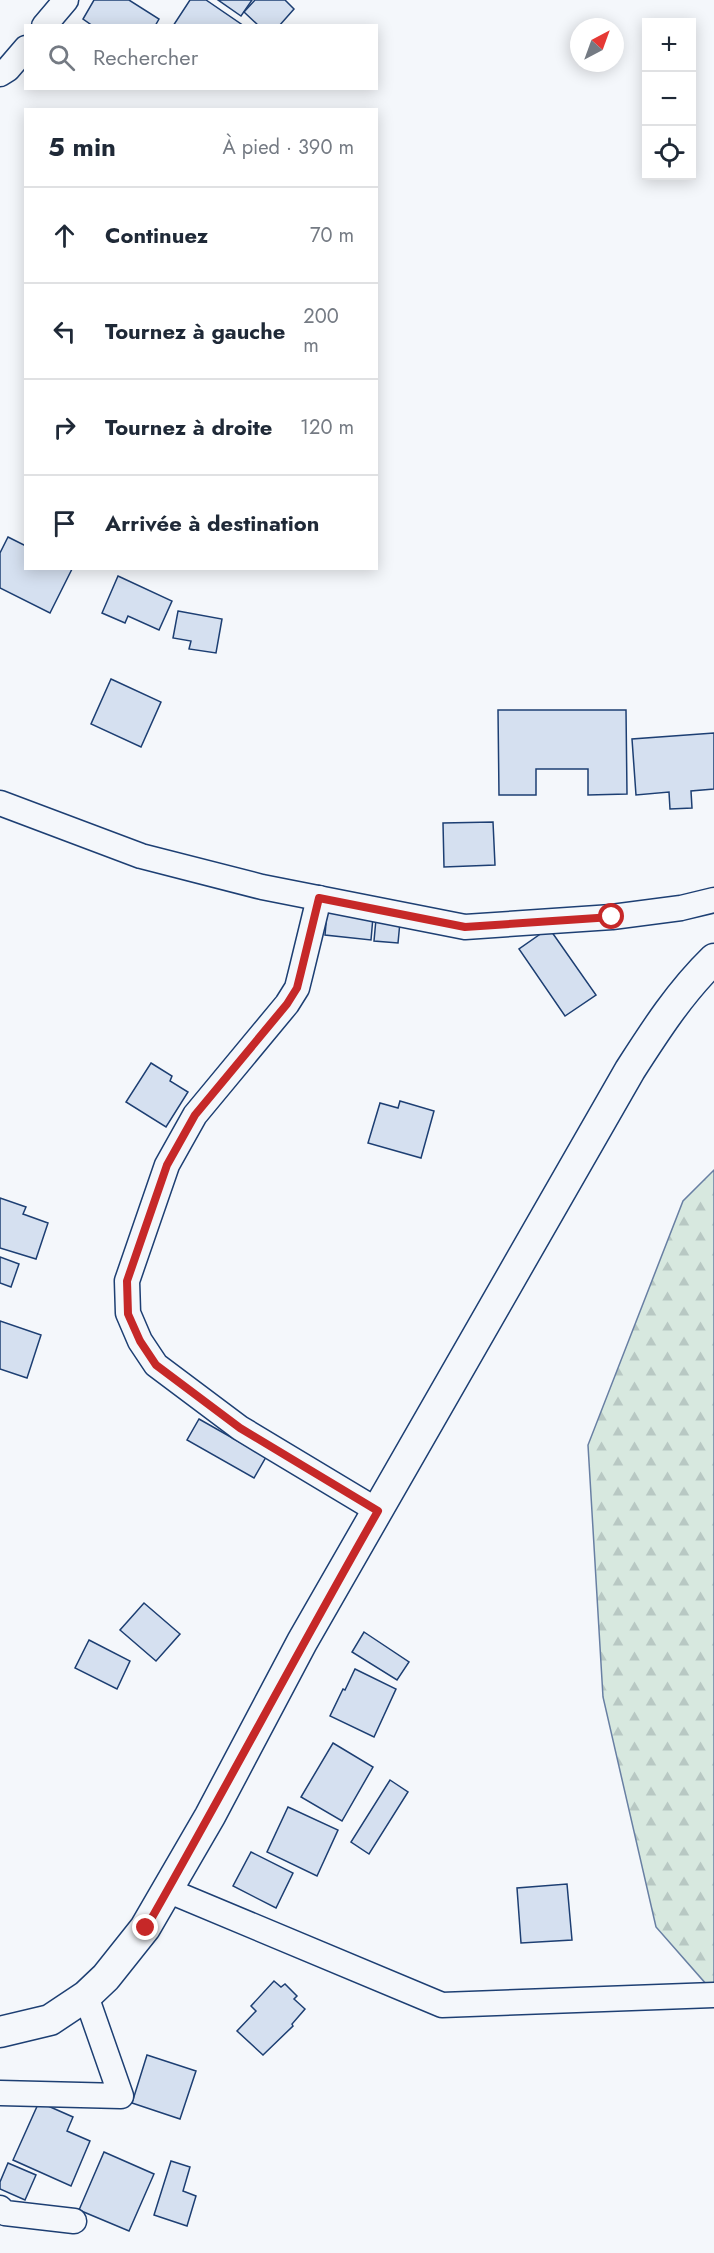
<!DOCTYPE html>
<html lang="fr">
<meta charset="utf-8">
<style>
body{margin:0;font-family:Jost,sans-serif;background:#f2f2f3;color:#1f2937}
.controls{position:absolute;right:18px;top:18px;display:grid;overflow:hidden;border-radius:0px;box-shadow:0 3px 15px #0003}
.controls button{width:54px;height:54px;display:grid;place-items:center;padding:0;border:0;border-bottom:2px solid #e0e1e3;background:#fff;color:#1f2937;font:30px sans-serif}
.compass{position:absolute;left:570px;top:18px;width:54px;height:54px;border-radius:50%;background:#fff;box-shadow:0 3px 15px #0003;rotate:41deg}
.stop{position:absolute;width:18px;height:18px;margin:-14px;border:4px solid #c62828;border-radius:50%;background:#fff}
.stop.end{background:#c62828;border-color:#fff;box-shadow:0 2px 6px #0008}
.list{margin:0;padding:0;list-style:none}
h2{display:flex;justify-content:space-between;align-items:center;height:78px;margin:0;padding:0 24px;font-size:26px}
h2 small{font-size:20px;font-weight:400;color:#747a83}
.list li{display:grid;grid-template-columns:39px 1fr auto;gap:18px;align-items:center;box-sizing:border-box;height:96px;padding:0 24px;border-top:2px solid #e0e1e3}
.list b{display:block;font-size:22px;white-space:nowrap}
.list em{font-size:20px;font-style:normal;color:#747a83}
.icon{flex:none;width:33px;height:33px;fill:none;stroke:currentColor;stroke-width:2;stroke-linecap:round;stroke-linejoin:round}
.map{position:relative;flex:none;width:714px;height:2253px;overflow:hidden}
.search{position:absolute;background:#fff;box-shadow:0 3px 15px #0003;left:24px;top:24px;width:354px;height:66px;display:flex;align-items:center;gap:15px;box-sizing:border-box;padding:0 21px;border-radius:0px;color:#747a83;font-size:22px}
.panel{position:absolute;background:#fff;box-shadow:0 3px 15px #0003;left:24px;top:108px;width:354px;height:462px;border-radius:0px}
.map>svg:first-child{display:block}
.forest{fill:url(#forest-firs);stroke:#687fa3;stroke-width:1.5}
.building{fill:#d5e0f0;stroke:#1d3f73;stroke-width:1.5}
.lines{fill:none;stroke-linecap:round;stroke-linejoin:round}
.minor-casing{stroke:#1d3f73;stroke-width:27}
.tertiary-casing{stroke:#1d3f73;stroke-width:33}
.minor{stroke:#f4f7fb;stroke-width:24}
.tertiary{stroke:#f4f7fb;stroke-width:30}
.route{stroke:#c62828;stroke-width:8}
</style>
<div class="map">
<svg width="714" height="2253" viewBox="0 0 714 2253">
<defs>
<pattern id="forest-firs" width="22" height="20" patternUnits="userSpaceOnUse" patternTransform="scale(1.5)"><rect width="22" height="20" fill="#d7e8df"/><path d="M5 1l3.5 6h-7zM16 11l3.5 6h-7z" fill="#b8c8c3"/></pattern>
</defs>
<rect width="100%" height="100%" fill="#f4f7fb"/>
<!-- forest -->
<path class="forest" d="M714,1170v823l-58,-66 -53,-230 -15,-252 95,-244z"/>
<!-- building -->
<g class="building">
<path d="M94,0h35l30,19 -4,7h-62l-10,-7z"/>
<path d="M190,0h16l38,26h-71z"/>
<path d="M218,0h34l-11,16z"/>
<path d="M255,0h30l9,9 -15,17h-20l-15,-14z"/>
<path d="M8,537l18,9v22l46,1 -22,44 -50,-25v-35z"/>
<path d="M118,576l54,25 -13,29 -31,-14 -3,7 -23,-10z"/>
<path d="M178,611l44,8 -6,34 -27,-4 2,-8 -18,-3z"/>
<path d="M111,679l50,23 -20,45 -50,-23z"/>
<path d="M498,710h128l1,84 -39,1v-26h-52v26h-37z"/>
<path d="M714,733v56l-23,2 1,17 -22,1 -1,-17 -33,3 -4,-56z"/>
<path d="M493,822l2,43 -51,2 -1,-44z"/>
<path d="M327,912l46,5 -2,23 -46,-5z"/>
<path d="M376,919l24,3 -2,21 -24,-2z"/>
<path d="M549,928l47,67 -31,21 -46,-67z"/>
<path d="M151,1063l21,13 -2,5 18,11 -22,35 -40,-25z"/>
<path d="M400,1101l34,10 -13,47 -53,-15 12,-40 18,5z"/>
<path d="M0,1198l26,9 -3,7 25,9 -12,36 -36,-11z"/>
<path d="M0,1257l19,7 -8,23 -11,-4z"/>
<path d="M0,1321l41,14 -14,43 -27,-9z"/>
<path d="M199,1419l67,38 -12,21 -67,-38z"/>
<path d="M144,1603l36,31 -24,27 -36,-31z"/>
<path d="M364,1632l45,30 -12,18 -45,-28z"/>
<path d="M89,1640l41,21 -13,28 -42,-21z"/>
<path d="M355,1669l41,20 -22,48 -44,-21 13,-27 2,1z"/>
<path d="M333,1743l40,24 -31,54 -41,-24z"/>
<path d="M390,1780l18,12 -39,62 -18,-12z"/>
<path d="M288,1807l50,23 -21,46 -50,-24z"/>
<path d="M251,1852l42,21 -17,35 -43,-22z"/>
<path d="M567,1884l5,56 -51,3 -4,-55z"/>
<path d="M274,1981l7,6 4,-3 12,12 -3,3 11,10 -13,15 1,2 -30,29 -26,-24 19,-20 -5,-5z"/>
<path d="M147,2055l49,16 -16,48 -48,-16z"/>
<path d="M39,2102l34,15 -6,14 23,10 -19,45 -58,-26z"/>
<path d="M104,2152l50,22 -25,57 -50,-21z"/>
<path d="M171,2161l19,6 -7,24 13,5 -9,30 -33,-11z"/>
<path d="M8,2163l28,12 -11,25 -25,-11v-7z"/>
</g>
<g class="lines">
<defs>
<g id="minor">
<path d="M44,26l22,-26"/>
<path d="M0,74l8,-5 18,-21"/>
<path d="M0,803l141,53 121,31 203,40 147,-10 69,-9 33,-8"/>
<path d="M319,898l-18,74 -4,16 -10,16 -92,111 -28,50 -40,116 1,32 12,28 16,24 84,63 138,83"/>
<path d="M167,1890l275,115 272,-10"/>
<path d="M0,2093l121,3 -35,-100"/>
<path d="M0,2208l5,5 69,8"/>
</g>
<path id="tertiary" d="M0,2032l50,-12 36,-24 20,-19 39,-49 65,-112 92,-174 328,-572c25,-39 50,-78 84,-111"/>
</defs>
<!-- minor casing -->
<use href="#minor" class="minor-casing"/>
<!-- tertiary casing -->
<use href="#tertiary" class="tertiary-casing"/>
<!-- minor -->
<use href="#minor" class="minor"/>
<!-- tertiary -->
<use href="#tertiary" class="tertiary"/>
</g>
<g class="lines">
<!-- route -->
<path class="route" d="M146,1928c79,-138 153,-279 232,-417l-138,-83 -84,-63 -16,-24 -12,-27 -1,-33 40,-116 28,-50 92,-111 10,-16 4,-16 18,-74 146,29 147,-10"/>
</g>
</svg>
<div class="controls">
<button>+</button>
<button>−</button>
<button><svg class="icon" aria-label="locate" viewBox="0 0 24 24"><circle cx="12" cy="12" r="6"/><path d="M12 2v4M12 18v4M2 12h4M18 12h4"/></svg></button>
</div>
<svg class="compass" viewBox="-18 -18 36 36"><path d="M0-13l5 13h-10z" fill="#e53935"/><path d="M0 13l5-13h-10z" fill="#747a83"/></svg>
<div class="stop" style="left:612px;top:917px"></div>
<div class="stop end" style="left:146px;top:1928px"></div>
<div class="search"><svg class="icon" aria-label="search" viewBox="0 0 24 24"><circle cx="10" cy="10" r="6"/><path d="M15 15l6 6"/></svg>Rechercher</div>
<section class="panel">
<h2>5 min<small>À pied · 390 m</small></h2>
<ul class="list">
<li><svg class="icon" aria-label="ahead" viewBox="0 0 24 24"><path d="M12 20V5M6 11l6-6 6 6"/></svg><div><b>Continuez</b></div><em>70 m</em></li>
<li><svg class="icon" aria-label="left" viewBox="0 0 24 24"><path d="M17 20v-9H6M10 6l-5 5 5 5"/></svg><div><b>Tournez à gauche</b></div><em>200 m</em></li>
<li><svg class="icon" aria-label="right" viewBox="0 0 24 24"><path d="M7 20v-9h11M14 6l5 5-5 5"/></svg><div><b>Tournez à droite</b></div><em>120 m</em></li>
<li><svg class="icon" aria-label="arrive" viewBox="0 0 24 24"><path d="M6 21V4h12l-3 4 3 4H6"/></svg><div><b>Arrivée à destination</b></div></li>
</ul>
</section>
</div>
